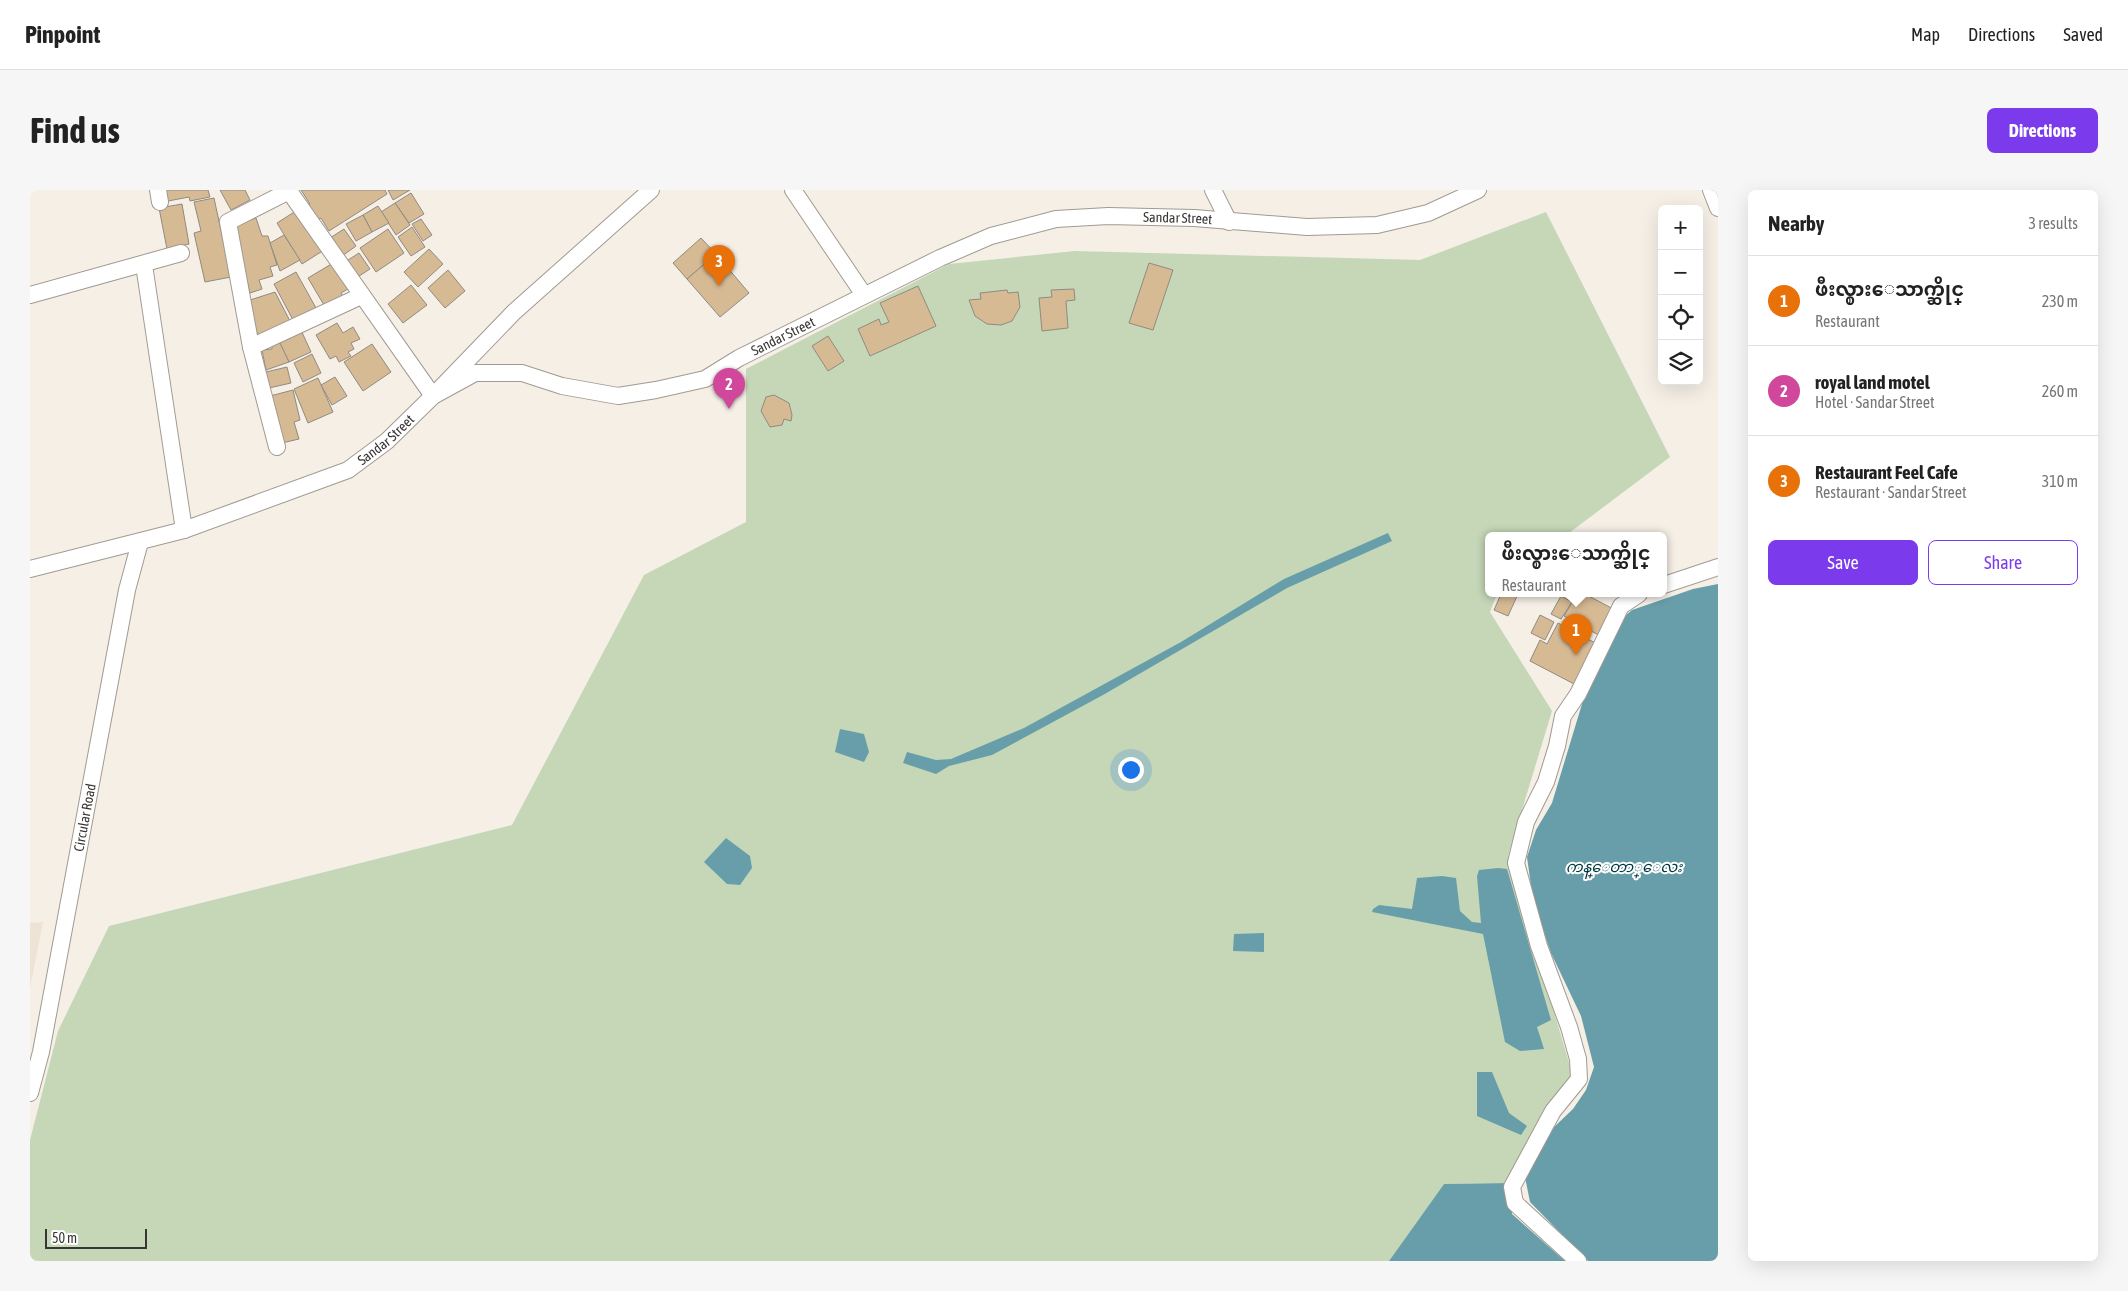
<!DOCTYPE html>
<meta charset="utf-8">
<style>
body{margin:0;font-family:"Asap Condensed","Noto Sans Myanmar",sans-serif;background:#f6f6f6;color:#222}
.controls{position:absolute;right:15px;top:15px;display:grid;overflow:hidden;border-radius:8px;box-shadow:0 5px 20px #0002}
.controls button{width:45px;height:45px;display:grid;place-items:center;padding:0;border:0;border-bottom:1px solid #e0e0e0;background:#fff;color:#222;font:25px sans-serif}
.scale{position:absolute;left:15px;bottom:12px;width:102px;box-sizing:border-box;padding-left:5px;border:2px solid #383532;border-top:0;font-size:14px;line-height:18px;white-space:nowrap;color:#383532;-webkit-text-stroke:4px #fff;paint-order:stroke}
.you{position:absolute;left:1100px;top:579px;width:18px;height:18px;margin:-12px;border:4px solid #fff;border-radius:50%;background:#1a73e8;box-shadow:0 0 0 8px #1a73e833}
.badge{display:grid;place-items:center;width:32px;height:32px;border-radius:50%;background:#7c3aed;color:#fff;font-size:16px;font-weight:700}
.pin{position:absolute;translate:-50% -41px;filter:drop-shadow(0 1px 2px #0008)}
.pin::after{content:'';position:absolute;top:26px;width:18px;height:15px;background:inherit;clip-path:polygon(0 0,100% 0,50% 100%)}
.popup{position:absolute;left:1455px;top:342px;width:182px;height:65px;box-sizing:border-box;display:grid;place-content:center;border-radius:8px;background:#fff;filter:drop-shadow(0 1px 4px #0005);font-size:16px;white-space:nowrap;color:#767676}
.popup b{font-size:19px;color:#222}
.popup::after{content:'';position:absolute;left:50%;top:100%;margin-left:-10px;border:10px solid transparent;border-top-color:#fff}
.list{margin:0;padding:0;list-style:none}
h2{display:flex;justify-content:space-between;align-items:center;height:65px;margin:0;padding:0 20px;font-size:21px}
h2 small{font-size:16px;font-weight:400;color:#767676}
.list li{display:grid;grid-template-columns:32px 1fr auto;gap:15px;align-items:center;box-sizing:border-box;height:90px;padding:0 20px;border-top:1px solid #e0e0e0}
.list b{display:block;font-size:19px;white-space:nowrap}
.list p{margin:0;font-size:16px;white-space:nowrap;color:#767676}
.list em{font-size:16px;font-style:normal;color:#767676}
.actions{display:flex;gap:10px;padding:15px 20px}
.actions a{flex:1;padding:11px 0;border:1px solid #7c3aed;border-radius:8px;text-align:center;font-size:18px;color:#7c3aed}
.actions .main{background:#7c3aed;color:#fff}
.icon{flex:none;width:28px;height:28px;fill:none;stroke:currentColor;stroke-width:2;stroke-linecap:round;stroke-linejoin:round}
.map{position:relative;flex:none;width:1688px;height:1071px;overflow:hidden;border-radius:8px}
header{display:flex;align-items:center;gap:30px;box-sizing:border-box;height:70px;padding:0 25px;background:#fff;border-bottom:1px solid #e0e0e0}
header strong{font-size:24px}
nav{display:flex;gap:28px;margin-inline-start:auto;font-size:18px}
.intro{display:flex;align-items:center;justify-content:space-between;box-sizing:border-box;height:120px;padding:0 30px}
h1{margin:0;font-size:35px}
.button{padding:12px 22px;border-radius:8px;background:#7c3aed;color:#fff;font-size:18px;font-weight:700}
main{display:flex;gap:30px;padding:0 30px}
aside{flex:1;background:#fff;border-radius:8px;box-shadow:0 5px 20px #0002}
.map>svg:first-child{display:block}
.built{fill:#eee3d4}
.green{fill:#c5d7b7}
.water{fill:#679ea9}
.building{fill:#d6ba94;stroke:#908a82}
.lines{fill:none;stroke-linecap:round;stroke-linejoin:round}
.minor-casing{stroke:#a09a92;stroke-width:18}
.minor{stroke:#fff;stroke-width:16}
.labels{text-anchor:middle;stroke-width:4;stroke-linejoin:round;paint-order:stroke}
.street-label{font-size:14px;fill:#383532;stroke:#fff}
.water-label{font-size:15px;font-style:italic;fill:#003841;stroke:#fff}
</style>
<header>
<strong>Pinpoint</strong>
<nav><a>Map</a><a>Directions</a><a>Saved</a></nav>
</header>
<div class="intro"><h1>Find us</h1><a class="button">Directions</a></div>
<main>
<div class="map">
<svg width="1688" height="1071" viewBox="0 0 1688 1071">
<rect width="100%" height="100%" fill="#f5efe6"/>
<!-- built -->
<path class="built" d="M13,732l-13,66v-65z"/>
<!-- green -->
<path class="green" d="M1516,22l124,245 -105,79h-77v58h9l-7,18 62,99 -44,145 65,220 -63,107 -66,1 -55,77h-1359v-121l28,-109 51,-105 403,-101 132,-250 102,-53v-153l203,-105 126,-13 345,9z"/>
<!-- water -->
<g class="water">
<path d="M1358,343l4,8 -105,47 -184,107 -111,60 -43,11 -13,8 -33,-11 4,-11 29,8 15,-1 73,-31 157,-86 103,-63z"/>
<path d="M1688,394v677h-130l-58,-59 -5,-25 26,-47 22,-21 13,-19 8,-23 -13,-51 -30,-63 -18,-53 -6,-43 9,-27 16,-27 30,-99v-15l34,-65 16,-14 61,-21z"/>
<path d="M810,539l24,5 5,18 -5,10 -29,-10z"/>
<path d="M696,648l24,18 2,12 -12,17 -13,-1 -23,-22z"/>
<path d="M1468,678l9,1 44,151 -14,7 7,22 -24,2 -15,-9 -22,-108 -111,-22 1,-3 6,-4 33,4 5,-31 25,-2 14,2 4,33 12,11 9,1 -4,-47 2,-6z"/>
<path d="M1234,743v19l-31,-1 1,-17z"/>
<path d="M1447,882h15l17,41 18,13 -6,9 -44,-19z"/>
<path d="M1480,993l2,31 53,47h-176l55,-77z"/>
</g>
<!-- building -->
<g class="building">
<path d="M131,0h47l2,7 -20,4 -1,-4 -26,5z"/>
<path d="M190,0h25l5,10 -19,10z"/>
<path d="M271,0h84l2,4 -58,37 -8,-13 -6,3 -10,-14 5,-3z"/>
<path d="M358,0h22l-17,10z"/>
<path d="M381,3l13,21 -15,9 -14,-20z"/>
<path d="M184,8l17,79 -26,5 -11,-49 7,-2 -7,-29z"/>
<path d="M365,13l15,22 -14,10 -15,-23z"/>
<path d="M152,14l7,40 -22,5 -8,-41z"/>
<path d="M348,16l11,17 -17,9 -9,-17z"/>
<path d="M269,19l25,41 -22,14 -25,-41z"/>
<path d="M333,25l9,17 -16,9 -10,-17z"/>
<path d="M226,28l6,18h6l9,29 -7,2 3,9 -14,4 3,9 -12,4 -17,-67z"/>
<path d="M391,29l11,16 -9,6 -11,-17z"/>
<path d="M382,37l13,20 -14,9 -13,-19z"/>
<path d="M314,39l12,17 -14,10 -12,-18z"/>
<path d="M358,39l16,24 -28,19 -16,-24z"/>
<path d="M254,45l16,25 -20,11 -10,-28z"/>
<path d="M671,48l15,16 -29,25 -14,-16z"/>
<path d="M399,59l14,15 -25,23 -14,-15z"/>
<path d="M329,63l11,16 -14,9 -11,-16z"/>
<path d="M686,64l33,39 -29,24 -33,-38z"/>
<path d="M303,73l15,26 -7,4 3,5 -11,7 -2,-4 -7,4 -16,-27z"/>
<path d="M1119,73l24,7 -20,60 -24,-7z"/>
<path d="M418,80l17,21 -20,17 -17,-20z"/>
<path d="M266,82l20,36 -23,12 -19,-36z"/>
<path d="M381,95l16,20 -24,18 -15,-19z"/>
<path d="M888,96l18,40 -66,30 -12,-27 21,-10 2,6 8,-3 -9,-19z"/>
<path d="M1044,99l1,11 -9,1 2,27 -26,3 -3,-33 13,-1 -1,-7z"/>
<path d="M977,100l1,3 10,-1 2,15 -8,14 -11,4 -14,-1 -12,-8 -6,-16 12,-1 -1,-6z"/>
<path d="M245,102l15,29 -31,18 -12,-38z"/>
<path d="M307,133l6,10 10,-6 7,12 -9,4 3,6 -6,3 3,4 -12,6 -3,-6 -6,3 -14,-24z"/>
<path d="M270,138l11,24 -22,10 -12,-23z"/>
<path d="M798,146l16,25 -16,10 -16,-25z"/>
<path d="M250,153l9,19 -23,8 -4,-20 10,-1v-4z"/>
<path d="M342,154l19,28 -28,19 -19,-29z"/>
<path d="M282,164l9,19 -18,9 -9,-19z"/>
<path d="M257,177l4,16 -22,5 -3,-16z"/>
<path d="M305,187l12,19 -15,9 -11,-20z"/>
<path d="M288,188l15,34 -25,11 -14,-34z"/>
<path d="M263,200l7,30 -6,2 5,17 -17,4 -12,-47z"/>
<path d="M744,205l15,8 3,12 -1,6 -7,-2 -2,6 -12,2 -9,-16 5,-14z"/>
<path d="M1471,404h17l-10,22 -14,-6z"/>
<path d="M1547,404h8l32,17 -15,26 -38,-21z"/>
<path d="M1531,406l11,6 -11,17 -10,-5z"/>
<path d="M1510,425l14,7 -9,18 -14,-7z"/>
<path d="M1528,433l41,22 -21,41 -48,-25 10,-21 7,4z"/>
</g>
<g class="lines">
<defs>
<g id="minor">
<path d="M128,0l2,12"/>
<path d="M763,0l71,105"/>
<path d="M1183,0l16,32"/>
<path d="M1681,0l7,18"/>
<path d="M114,75l40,265"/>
<path d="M0,105l151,-42"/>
<path d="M221,157l110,-51"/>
<path d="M247,257l-26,-100 -23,-125 61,-31 144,205 81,-84 137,-122"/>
<path id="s1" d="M0,379l154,-39 164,-60 39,-29 46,-45 42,-23h47l40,13 56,10 38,-6 49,-11 34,-21 201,-100 51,-22 65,-17 52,-3 86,2 113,9 70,-2 51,-12 50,-23"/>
<path d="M1634,395l54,-18"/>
<path id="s2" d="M0,903l11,-41 86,-462 13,-48"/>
<path d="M1548,1071l-63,-58 -3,-16 41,-76 26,-32 -1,-20 -9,-32 -30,-81 -23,-83 10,-41 20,-40 11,-36 6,-30 15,-22 43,-88 18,-12"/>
</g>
</defs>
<!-- minor casing -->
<use href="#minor" class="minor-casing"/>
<!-- minor -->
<use href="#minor" class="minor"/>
</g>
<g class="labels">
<!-- street labels -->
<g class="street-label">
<text dy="5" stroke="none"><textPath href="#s1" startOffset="1238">Sandar Street</textPath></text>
<text dy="5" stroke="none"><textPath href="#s1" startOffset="818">Sandar Street</textPath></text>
<text dy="5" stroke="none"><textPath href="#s1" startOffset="382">Sandar Street</textPath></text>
<text dy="5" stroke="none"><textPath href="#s2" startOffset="281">Circular Road</textPath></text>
</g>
<!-- water labels -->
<g class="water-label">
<text x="1594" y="682">ကန္ေတာ္ေလး</text>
</g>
</g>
</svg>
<div class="controls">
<button>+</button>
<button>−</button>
<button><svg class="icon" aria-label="locate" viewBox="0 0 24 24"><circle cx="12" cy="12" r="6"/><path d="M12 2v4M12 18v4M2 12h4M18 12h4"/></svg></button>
<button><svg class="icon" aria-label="layers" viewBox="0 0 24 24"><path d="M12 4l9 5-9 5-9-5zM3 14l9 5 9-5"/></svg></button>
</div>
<div class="scale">50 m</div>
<div class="you"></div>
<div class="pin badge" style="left:1546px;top:465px;background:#e8710a">1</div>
<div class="popup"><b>ဖီးလ္စားေသာက္ဆိုင္</b>Restaurant</div>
<div class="pin badge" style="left:699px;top:219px;background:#d1479c">2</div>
<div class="pin badge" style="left:689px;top:96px;background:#e8710a">3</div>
</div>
<aside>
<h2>Nearby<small>3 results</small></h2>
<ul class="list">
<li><span class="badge" style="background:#e8710a">1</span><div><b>ဖီးလ္စားေသာက္ဆိုင္</b><p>Restaurant</p></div><em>230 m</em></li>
<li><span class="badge" style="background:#d1479c">2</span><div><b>royal land motel</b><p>Hotel · Sandar Street</p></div><em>260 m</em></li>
<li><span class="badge" style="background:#e8710a">3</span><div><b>Restaurant Feel Cafe</b><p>Restaurant · Sandar Street</p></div><em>310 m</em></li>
</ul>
<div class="actions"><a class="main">Save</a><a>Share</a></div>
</aside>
</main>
